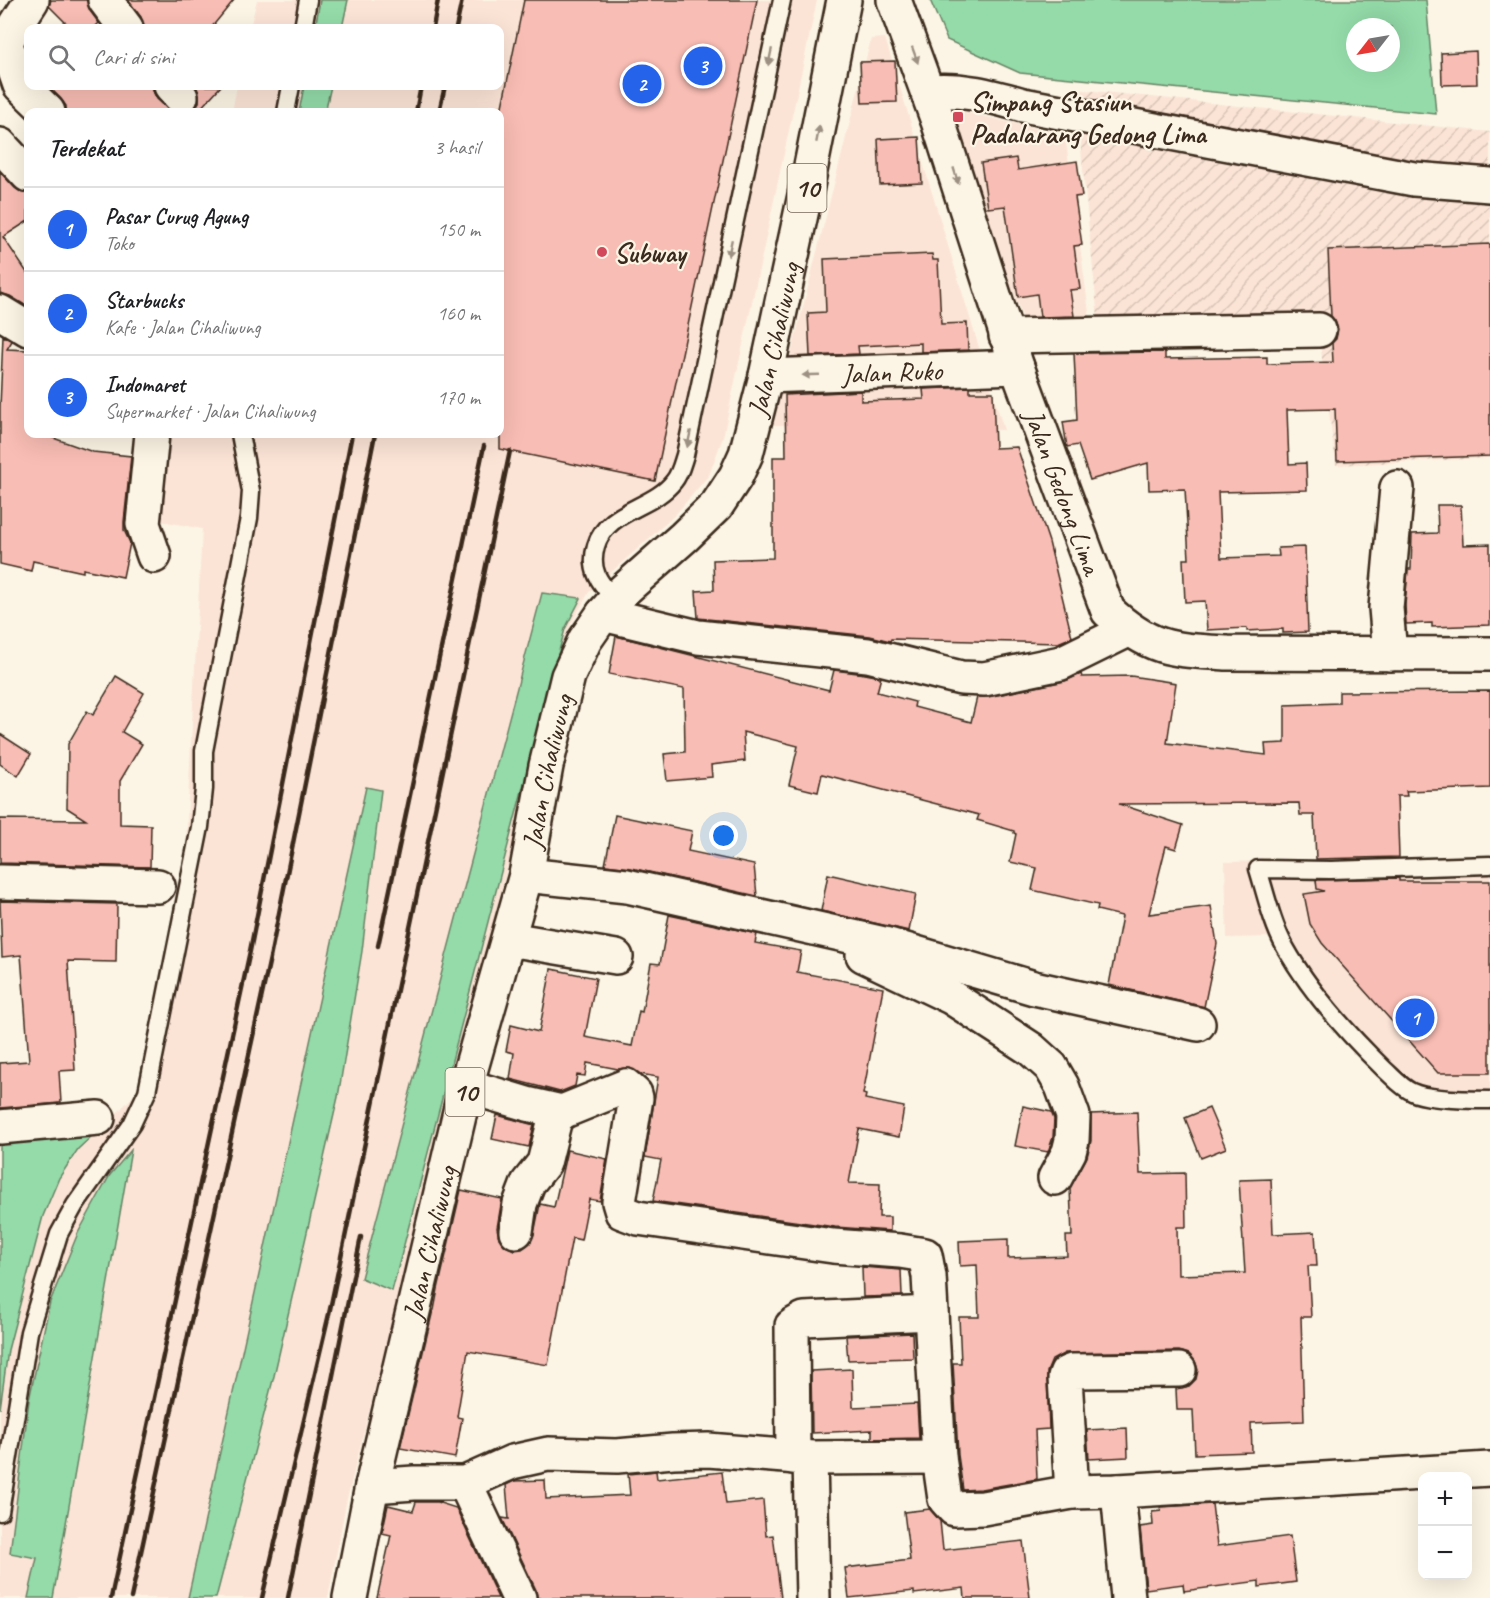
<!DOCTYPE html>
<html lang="id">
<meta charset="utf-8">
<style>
body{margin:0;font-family:Caveat,sans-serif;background:#f6f6f6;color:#202124}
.controls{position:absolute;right:18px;bottom:18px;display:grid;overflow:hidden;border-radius:12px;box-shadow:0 6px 24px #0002}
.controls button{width:54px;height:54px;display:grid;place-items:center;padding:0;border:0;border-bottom:2px solid #e0e0e0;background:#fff;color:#202124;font:30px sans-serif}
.compass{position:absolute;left:1346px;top:18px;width:54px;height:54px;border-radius:50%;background:#fff;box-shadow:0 6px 24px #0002;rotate:239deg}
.you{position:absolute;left:724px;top:836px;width:21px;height:21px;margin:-15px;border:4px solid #fff;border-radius:50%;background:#1a73e8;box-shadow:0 0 0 9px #1a73e833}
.badge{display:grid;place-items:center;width:39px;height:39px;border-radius:50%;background:#2563eb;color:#fff;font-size:20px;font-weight:700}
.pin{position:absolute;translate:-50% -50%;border:3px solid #fff;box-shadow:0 2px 6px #0006}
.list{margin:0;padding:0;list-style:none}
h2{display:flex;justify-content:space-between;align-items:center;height:78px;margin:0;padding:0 24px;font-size:26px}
h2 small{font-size:20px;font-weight:400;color:#757577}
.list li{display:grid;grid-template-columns:39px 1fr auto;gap:18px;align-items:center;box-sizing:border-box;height:84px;padding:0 24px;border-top:2px solid #e0e0e0}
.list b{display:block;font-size:22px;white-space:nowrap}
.list p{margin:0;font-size:20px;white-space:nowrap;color:#757577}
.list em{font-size:20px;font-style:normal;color:#757577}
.icon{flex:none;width:33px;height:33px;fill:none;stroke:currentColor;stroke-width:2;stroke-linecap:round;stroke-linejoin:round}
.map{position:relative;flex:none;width:1490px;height:1598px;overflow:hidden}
.search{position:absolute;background:#fff;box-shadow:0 6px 24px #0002;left:24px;top:24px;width:480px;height:66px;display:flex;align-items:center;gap:15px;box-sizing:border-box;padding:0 21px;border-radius:12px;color:#757577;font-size:22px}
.panel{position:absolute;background:#fff;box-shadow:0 6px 24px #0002;left:24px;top:108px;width:480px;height:330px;border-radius:12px}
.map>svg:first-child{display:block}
.built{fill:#fbe4d6}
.industrial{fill:url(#industrial-furrows)}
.grass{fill:#94dba9;stroke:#688264;stroke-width:1.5;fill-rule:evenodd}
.building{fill:#f8bdb4;stroke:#3b2a1e;stroke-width:1.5}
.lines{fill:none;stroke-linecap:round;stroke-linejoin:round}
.service-casing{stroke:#3b2a1e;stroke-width:21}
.minor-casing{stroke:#3b2a1e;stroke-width:38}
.tertiary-casing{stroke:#3b2a1e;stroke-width:38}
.trunk-casing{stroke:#3b2a1e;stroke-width:38}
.service{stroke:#fcf5e5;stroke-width:16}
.minor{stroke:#fcf5e5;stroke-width:33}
.tertiary{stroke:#fcf5e5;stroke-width:33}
.trunk{stroke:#fcf5e5;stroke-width:33}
.rail{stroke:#3b2a1e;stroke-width:4.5}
.oneway{fill:#9c9082}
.poi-dot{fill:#d1495b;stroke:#fcf5e5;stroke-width:2}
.labels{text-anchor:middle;stroke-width:4.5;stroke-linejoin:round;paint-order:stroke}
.shield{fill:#fcf5e5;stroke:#75675a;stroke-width:1.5}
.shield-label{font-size:27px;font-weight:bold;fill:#3b2a1e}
.poi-label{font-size:28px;font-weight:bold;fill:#3b2a1e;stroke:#fcf5e5;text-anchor:start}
.street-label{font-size:28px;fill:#3b2a1e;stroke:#fcf5e5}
</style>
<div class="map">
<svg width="1490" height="1598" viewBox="0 0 1490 1598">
<defs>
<pattern id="industrial-furrows" width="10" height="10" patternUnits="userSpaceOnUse" patternTransform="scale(1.5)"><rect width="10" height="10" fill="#fbe4d6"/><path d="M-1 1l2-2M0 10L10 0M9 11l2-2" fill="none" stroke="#d8c4b7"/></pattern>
</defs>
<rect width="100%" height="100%" fill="#fcf5e5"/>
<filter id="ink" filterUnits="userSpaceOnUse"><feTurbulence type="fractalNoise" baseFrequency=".0167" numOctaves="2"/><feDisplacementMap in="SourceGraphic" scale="12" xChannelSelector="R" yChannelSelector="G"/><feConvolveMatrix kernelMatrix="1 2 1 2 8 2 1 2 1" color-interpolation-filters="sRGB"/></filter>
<g filter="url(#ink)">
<!-- built -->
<g class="built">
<path d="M257,0h560l-94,437 -14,38 -34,40 -86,77 -22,39 -221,872 -18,95h-328v-466l117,-19 25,-26 43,-225 17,-333 -50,-10 17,-85h331v-322h-268l5,-26h263v-58h-250z"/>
<path d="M885,38l119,392 -231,-5 98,-386z"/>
<path d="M947,108l118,27 25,185 -65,4z"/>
<path d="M1490,857v240l-81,2 -137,-162 -45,1 -2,-76z"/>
</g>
<!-- industrial -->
<path class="industrial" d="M1075,89l415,43v326l-154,7 -19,-145 -219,-1z"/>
<!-- grass -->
<g class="grass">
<path d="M320,0h28l-6,28h-27z"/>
<path d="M930,0h496l10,114 -416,-41 -73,-33zM1355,27h36v36h-36z"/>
<path d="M304,86h27l-6,26h-26z"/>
<path d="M542,593l39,5 -16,31 -17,62 -156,600 -31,-13z"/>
<path d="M366,787l15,3 -19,161 -24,146 -64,279 -58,222h-28z"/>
<path d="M107,1122l-29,27 -19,29 -16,38 -35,134 -8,59v-271z"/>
<path d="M131,1150l-78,448h-25l9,-40 -27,-5 19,-153 21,-98 28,-69 32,-58z"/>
</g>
<!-- building -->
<g class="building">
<path d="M51,0h36l3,11 9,12 -5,5h-23l-22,-22z"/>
<path d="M128,0h106l-23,28h-67l-3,-11z"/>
<path d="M524,0h233l-102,481 -155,-32v-333z"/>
<path d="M1476,51l1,33 -35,1 -1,-32z"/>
<path d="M895,61l2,41 -35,1 -2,-41z"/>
<path d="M48,86h105v5l4,8 14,13h-105v-6l-5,-7z"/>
<path d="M196,86h25l-24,26h-6l8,-10v-8z"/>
<path d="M919,137l3,46 -42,2 -2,-46z"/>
<path d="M1016,158l2,12 59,-9 5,35 -7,1 7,48 -8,1 6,43 -10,1 4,26 -34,1 -3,-23 -19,3 -13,-91 -17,2 -7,-45z"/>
<path d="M0,172l15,16 7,5h6v28l-25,16 25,37v33l-18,-11 -10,-3z"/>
<path d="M1490,244v212l-153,5 -2,-52 -48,1 2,54 17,-1 1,27 -89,2 3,66 58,-2 -1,-8 27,-1 3,85 -25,1v-4l-36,2v-3l-40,2 -2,-29 -20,1 -2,-43h6l-4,-70 -36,1 -1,-27 -58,17 -12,-35 -11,2 -4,-25 14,-2 -3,-67 91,-1v7l102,-2v7l66,-2 -1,-19 4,-4 2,-10 -3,-8 -4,-5 -3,-66z"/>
<path d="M932,254l1,6h5l3,64 26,-1 1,27 -47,2v-9l-63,3 1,8 -49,2 -2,-43 18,-1 -2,-53z"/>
<path d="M3,336l9,5 -5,8 21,1v84h14l51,18 38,4 -7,66v8l6,13 -7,34 -40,-8v3l-50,-11 -2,10 -31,-7v-157z"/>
<path d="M970,387v5h23l2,56 22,-1 32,95 23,95 -14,6 -167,-4 -1,2 -20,-5 -172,-18 -2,-27 18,-1 -1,-30 60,-2v-101h13l-1,-62 76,-4v10l63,-2 -1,-10z"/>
<path d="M1437,505h24l2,40 27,-1v81l-58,2v-4l-26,1 -1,-19 3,-36h3l1,-35 26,-1z"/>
<path d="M616,636l213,54 5,-20 31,4 16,3 -4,15 38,10 -1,5 57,15 6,-25h11l77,-16 16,-7 1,3 49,-1 45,7 -9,60 99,12 -1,-11 20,-1v-38l54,-2v-11l151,-1v97l-84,3 1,5h-10l2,61 -83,2 -2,-44h-14l-1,-12 -180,1 64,21 -7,24 -10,-3 -17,68 62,-8 6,38 -13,63 -95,-22 13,-69 -25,-6 1,-5 -66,-15 5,-22 -27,-6 6,-28 -2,-1v-2l-37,-11 2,-5 -157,-41 -4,18 -29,-7 9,-39 -55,-14 2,29 -34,4 1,12 -45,4 -3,-27 21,-2 -1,-63 -75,-15z"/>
<path d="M116,676l28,17 -22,39 20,12 -22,37v43l31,1 -1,42 -150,-4v-44l86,1 -19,-12 1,-64 19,-33 6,4z"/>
<path d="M0,734l31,20 -13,22 -18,-12z"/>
<path d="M615,815l77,16 -4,20 66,14 3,31 -126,-28 -26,-3z"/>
<path d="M828,874l88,20 -7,37 -88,-20z"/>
<path d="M1399,878v3h91v192h-52l-116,-130 -12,-19 -6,-30 20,-3 -7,-2 -1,-9z"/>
<path d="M0,901l117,3 -1,58 -48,-1 7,109 -16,1 2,32 -61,5v-45l29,-2 -8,-106 -19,2z"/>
<path d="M669,915l88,19 -2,9 46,8 -4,21 86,16 -20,106 3,1 -1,4 39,8 -5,30 -40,-8 -10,54 31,1 -1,33h11v14l-55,-4 -182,-26 8,-41 -16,-3 13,-80 -18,-3 -10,-6 -12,1 -31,-6 -2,13 -8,-1 -2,11 -15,6 -50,-13 4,-26 -8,-2 5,-26 28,7 12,-63 45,9 -11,59 47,9 7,-35 3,1 9,-49 9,1z"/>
<path d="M1023,1106l28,6 3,7 -1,18 -5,15 -33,-6z"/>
<path d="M1209,1108l17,40 -25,10 -16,-40z"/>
<path d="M1137,1112l3,62 45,-1 1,54h-9l1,48 67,-2 -6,-93 32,-1 2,55 42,-2 2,34h-9l3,51h-10l3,104 -53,2 1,29 -57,2 -2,-44h-16l-1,-21 13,-3 7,-7 2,-9 -3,-9 -6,-7 -10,-3 -114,2 -13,7 -5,12 2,57 -14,1 2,49 -56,10 -18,1 -5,-35 -5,-92h8l-2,-46h20l-2,-52 -17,1 -1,-25 49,-2v19l59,-2 -1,-20h6l-2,-48 17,-31 4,-16v-27z"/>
<path d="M497,1115l37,10 -5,22 -37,-8z"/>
<path d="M567,1150l40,9 -7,42 -11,-2 -8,41 -9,-2 -24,127 -80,-14 -11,66 5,1 -7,40 -55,-10 33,-138h1l4,-21 23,-99 41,9 -5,29 2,10 6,8 9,4 8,-1 8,-6 4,-9 6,-30 14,3z"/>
<path d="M862,1267l39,3 1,26 -39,1z"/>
<path d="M912,1333l1,25 -65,2 -2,-24z"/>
<path d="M852,1369l1,38 64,-3 2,34 -47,1v-9l-60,3 -1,-62z"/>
<path d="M1127,1428l1,29 -39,2 -2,-29z"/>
<path d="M656,1471l1,8 65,-7 4,32 37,-4 3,36 7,-1 8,63h-244l-1,-8 -34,-72 7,1 -3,-34 8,-4 31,-1 1,19 84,-4 -2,-21z"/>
<path d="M416,1502h21l19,6 42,90h-121l14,-63 -9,-2 6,-28 25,6z"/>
<path d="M1212,1504l5,42 73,-10 6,46 -37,5v-6l-75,10 -1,-7 -37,5 -6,-62 13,-2 -1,-13 9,-1 -1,-4z"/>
<path d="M930,1509l10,12 3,29 80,-9 7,57h-65l-1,-10 -50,6v-3l-65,7 -4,-30 65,-8 -6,-48z"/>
</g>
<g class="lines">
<defs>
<g id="service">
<path d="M303,28l5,-28"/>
<path d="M286,112l5,-26"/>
<path d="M615,600c-16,-18 -26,-30 -19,-54 11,-37 57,-37 78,-65 6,-7 8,-17 11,-26l97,-455"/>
<path d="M1490,865l-159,5 -73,-1c8,26 14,54 27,78 25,45 62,86 99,122 9,8 17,18 28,23 16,8 60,8 78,8"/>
<path d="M0,1512l29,-180 30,-98 16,-29 57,-81 15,-32 53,-265 4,-38v-38l45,-233 2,-27 -11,-57"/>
</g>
<g id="minor">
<path d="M105,0l21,28"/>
<path d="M5,42l15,43 28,27"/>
<path d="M0,50l32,-50"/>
<path d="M171,86l10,11"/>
<path d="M929,91c33,-3 62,5 94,14l391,74 76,6"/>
<path d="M0,145l28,30"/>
<path d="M0,312l28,17"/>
<path d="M1006,336l313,-6"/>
<path id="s1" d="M766,376l251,-9"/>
<path d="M152,434l-9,90 11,32"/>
<path d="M603,614l95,23 170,18 93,23 23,1 77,-16 67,-33"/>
<path d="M1390,654l-4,-46 11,-120"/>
<path d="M526,875l101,11 262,59 145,43 164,36"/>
<path d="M0,882l158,4"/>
<path d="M509,939l107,18"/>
<path d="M863,955l88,42 80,52 20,18 11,19 11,30 -1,24 -3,12 -14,26"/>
<path d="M466,1086l61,18 35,8 64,-26 9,8 1,4 -17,104 3,10 16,6 195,28 67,5 25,4 4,21 10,181 6,42 9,10 29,-1 89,-16 46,-1 372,-22"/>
<path d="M0,1127l98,-9"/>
<path d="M516,1231l4,-27 8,-21 16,-20 11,-44 7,-7"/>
<path d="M793,1457l-1,-131 12,-7 127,-6"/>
<path d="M810,1458l3,140"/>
<path d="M465,1483l54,115"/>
<path d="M372,1486l42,-3h51l47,-21 36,-8 69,2 56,-5 35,-1 102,8 129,-1"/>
<path d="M1118,1491l10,107"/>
<path d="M1072,1492l-7,-114 2,-5 5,-2 107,-1"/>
</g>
<g id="tertiary">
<path id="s2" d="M894,0l44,121 79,246 91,244c42,39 64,39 120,42l262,1"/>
</g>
<g id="trunk">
<path id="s3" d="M350,1598l22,-112 94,-400 60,-211 20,-109 22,-90 17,-36 18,-26 21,-24 60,-53 33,-32 19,-29 10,-22 20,-78 41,-190 37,-186"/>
</g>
</defs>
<!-- service casing -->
<use href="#service" class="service-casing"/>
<!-- minor casing -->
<use href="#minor" class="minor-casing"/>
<!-- tertiary casing -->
<use href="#tertiary" class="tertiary-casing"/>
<!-- trunk casing -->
<use href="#trunk" class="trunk-casing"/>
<!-- service -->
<use href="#service" class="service"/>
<!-- minor -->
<use href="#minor" class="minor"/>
<!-- tertiary -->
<use href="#tertiary" class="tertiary"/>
<!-- trunk -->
<use href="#trunk" class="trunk"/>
<!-- rail -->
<g class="rail">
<path d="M433,28l5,-28"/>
<path d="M456,28l6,-28"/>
<path d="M416,112l5,-26"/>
<path d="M439,112l6,-26"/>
<path d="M378,946l106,-500"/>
<path d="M111,1598l139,-647 102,-517"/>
<path d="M131,1598l139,-640 105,-524"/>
<path d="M262,1598l67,-284 181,-863"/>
<path d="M288,1598l73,-361"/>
</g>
</g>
<!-- one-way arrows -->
<defs><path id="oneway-solid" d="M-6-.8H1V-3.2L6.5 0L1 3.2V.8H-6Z" transform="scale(1.5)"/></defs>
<g class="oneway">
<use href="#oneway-solid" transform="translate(915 55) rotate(70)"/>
<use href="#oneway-solid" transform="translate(770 57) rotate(102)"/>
<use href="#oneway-solid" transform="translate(818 134) rotate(-79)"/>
<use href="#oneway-solid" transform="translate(956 176) rotate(73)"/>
<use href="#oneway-solid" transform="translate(730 248) rotate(102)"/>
<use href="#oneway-solid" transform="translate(811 375) rotate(178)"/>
<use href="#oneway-solid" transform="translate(689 439) rotate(102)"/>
</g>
</g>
<!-- markers -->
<g class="poi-dot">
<rect x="952" y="111" width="12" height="12" rx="3"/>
<circle cx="602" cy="252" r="6"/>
</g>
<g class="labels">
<!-- shield labels -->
<g class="shield">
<rect x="787.5" y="164" width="39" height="48" rx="4.5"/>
<rect x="445.5" y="1068" width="39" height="48" rx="4.5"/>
</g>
<g class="shield-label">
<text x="807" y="197">10</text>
<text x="465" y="1101">10</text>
</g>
<!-- poi labels -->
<g class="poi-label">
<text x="970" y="111">Simpang Stasiun<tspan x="970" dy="32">Padalarang Gedong Lima</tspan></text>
<text x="614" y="262">Subway</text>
</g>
<!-- street labels -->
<g class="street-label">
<text dy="10" stroke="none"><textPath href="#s3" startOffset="1354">Jalan Cihaliwung</textPath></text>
<text dy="10" stroke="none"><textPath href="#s1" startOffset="126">Jalan Ruko</textPath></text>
<text dy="10" stroke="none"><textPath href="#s2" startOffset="520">Jalan Gedong Lima</textPath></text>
<text dy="10" stroke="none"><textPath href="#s3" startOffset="850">Jalan Cihaliwung</textPath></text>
<text dy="10" stroke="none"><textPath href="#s3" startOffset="364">Jalan Cihaliwung</textPath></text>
</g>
</g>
</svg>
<div class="controls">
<button>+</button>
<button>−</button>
</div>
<svg class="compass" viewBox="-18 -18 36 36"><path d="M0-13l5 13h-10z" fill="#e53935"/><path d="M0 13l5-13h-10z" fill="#757577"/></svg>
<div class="you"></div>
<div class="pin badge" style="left:1415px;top:1018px">1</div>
<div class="pin badge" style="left:642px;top:84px">2</div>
<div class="pin badge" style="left:703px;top:66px">3</div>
<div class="search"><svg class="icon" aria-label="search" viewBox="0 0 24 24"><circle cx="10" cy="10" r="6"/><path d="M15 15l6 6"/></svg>Cari di sini</div>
<section class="panel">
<h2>Terdekat<small>3 hasil</small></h2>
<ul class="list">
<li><span class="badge">1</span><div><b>Pasar Curug Agung</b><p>Toko</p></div><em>150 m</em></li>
<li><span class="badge">2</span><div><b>Starbucks</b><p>Kafe · Jalan Cihaliwung</p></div><em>160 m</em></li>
<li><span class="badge">3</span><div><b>Indomaret</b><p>Supermarket · Jalan Cihaliwung</p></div><em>170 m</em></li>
</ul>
</section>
</div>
